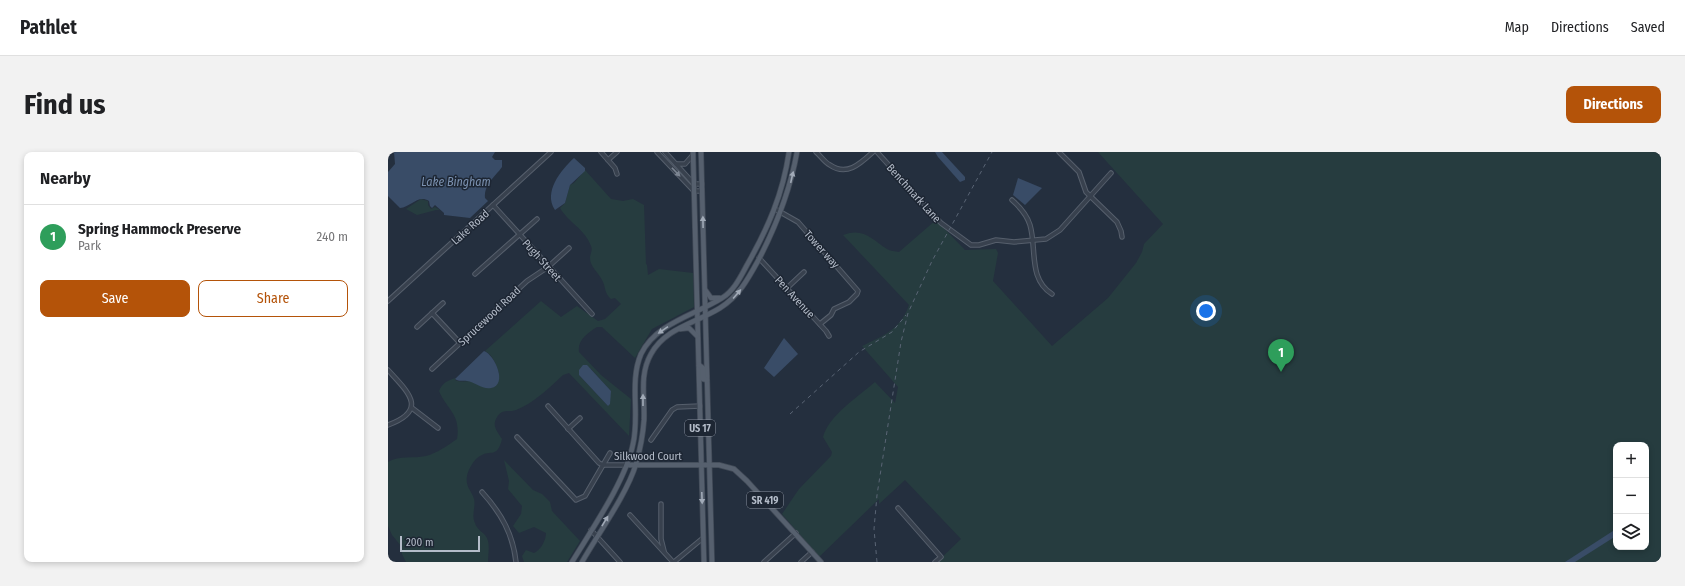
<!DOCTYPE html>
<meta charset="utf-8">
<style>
body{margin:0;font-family:"Fira Sans Condensed",sans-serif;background:#f2f2f2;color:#202124}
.controls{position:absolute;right:12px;bottom:12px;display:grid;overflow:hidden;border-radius:8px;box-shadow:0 2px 6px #0003}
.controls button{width:36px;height:36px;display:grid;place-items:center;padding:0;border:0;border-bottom:1px solid #e0e0e0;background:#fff;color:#202124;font:20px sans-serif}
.scale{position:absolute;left:12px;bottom:10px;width:80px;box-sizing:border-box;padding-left:4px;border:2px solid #b4bcc9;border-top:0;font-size:11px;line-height:14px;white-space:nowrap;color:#b4bcc9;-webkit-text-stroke:3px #1d2633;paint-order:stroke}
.you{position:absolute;left:818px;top:159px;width:14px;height:14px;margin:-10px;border:3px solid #fff;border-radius:50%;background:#1a73e8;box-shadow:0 0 0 6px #1a73e833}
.badge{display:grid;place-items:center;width:26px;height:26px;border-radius:50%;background:#b45309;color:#fff;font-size:13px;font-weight:700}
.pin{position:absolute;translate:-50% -33px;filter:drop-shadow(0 1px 2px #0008)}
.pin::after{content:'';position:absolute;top:21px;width:14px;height:12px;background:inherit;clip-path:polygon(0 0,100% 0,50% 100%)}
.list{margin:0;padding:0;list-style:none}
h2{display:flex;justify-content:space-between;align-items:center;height:52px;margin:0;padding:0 16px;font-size:17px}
h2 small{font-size:13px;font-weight:400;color:#757577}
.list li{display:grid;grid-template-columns:26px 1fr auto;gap:12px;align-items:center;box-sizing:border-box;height:64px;padding:0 16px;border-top:1px solid #e0e0e0}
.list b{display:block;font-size:15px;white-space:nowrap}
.list p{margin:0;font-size:13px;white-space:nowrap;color:#757577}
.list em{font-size:13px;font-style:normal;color:#757577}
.actions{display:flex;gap:8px;padding:12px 16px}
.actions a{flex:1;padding:9px 0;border:1px solid #b45309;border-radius:8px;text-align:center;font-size:14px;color:#b45309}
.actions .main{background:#b45309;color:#fff}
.icon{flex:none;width:22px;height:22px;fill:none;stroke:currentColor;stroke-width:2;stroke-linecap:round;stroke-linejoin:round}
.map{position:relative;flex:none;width:1273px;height:410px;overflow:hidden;border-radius:8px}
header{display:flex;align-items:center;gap:24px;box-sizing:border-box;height:56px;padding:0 20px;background:#fff;border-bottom:1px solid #e0e0e0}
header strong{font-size:19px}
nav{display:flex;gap:22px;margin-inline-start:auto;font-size:14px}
.intro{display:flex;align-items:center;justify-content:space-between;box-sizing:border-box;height:96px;padding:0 24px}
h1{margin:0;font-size:28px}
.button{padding:10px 18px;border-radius:8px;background:#b45309;color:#fff;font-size:14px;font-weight:700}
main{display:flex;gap:24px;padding:0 24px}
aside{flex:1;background:#fff;border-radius:8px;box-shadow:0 2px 6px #0003}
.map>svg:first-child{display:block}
.green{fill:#263c3f;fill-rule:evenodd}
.water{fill:#394c67}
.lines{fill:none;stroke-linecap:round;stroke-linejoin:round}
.minor-casing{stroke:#565f6c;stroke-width:5.5}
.major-casing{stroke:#414a57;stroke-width:6}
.minor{stroke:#38414e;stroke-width:3.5}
.major{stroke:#56606e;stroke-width:4.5}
.rail{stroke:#5a6575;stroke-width:1;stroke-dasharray:4 4;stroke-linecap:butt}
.oneway{fill:#7c8592}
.oneway2{fill:#a1aab7}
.labels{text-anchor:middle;stroke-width:3;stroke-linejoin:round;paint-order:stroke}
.shield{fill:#1d2633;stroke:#878f9c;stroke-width:1}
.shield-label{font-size:10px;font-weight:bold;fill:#b4bcc9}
.street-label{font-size:11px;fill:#b4bcc9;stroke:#1d2633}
.water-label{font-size:12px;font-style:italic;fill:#7c92b1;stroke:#1d2633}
</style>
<header>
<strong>Pathlet</strong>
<nav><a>Map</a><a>Directions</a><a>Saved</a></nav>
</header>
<div class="intro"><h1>Find us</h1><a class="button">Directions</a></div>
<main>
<aside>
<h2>Nearby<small></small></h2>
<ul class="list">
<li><span class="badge" style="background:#2e9e5b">1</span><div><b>Spring Hammock Preserve</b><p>Park</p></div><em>240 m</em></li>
</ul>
<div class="actions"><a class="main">Save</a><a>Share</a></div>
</aside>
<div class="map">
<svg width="1273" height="410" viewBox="0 0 1273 410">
<rect width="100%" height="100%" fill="#242f3e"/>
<!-- green -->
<g class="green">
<path d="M710,0h563v410h-724l24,-23 -56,-59 -26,24v-5l-60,58 -37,-43 17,-25 32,-33 1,-4 -9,-15c6,-22 35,-40 52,-55l20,21 3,-16 -36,-41c21,-10 39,-17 47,-41l-66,-70c20,-8 29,4 44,14 3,2 8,2 12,3l37,-32 29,30 31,-1 2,4 -5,28 59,65 56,-48 28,-35 6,-11 2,-8 19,-20zM1228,293h30v102h-30z"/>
<path d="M197,18l26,29 12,2 10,-2 11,6 2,59 1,1 1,10 11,-6 34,4 1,34 -42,22 -17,29 -33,-31h-5c-9,6 -20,13 -18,25l22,23 30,24 -2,37 -60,-63 -6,2c-14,13 -29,28 -47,35 -8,3 -14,-3 -20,9 -4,7 2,14 6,20 -5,20 -11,10 -22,17 -6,3 -12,14 -13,20 -2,11 5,15 7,23 2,8 -3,16 1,24 1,5 7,9 10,12 6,7 3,18 3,27h-82l-4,-8 -1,-8 -9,-11 -4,-9v-64c12,-7 25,-3 38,-6 11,-3 21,-10 31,-17 4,-25 -10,-29 -18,-48 3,-8 9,-11 17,-13l-1,2c11,5 32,-4 44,-7 -3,-8 -6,-18 -14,-22l56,-50 20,16 16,-11 21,15 7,-2 16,-15 -6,-6 -4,1c-7,-6 -5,-12 -9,-19 -3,-7 -12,-13 -12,-22 0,-4 3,-8 1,-12 -6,-17 -22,-23 -31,-38l5,-5 5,-18 4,-2zM203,217l20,22 -3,15 -29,-31z"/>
<path d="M33,47l7,2v4l3,4 4,-2 5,3h-4l-19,5 -11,-6z"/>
<path d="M116,308l29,30 9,4 8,8 2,9 28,30 -13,21h-43l-2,-6 4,-6 8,3c7,-3 12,-13 12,-20l-12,-6 -15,6 -6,-7 8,-12 1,-8 -14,-17 1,-8z"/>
</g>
<!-- water -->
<g class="water">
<path d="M6,0h101l-3,5 3,3h7v7c-7,10 -18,17 -17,31l3,3 -18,17 -26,-3v-2l-9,-8 -3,3 -2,-2 -1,-5c-11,-7 -18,6 -29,7l-12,-12v-24l7,-8z"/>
<path d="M547,0h7l23,25v3l-5,2 -22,-25z"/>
<path d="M186,6l11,10v3l-15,14 -5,18 -10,7c-12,-18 6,-40 19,-52z"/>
<path d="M630,26l24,10 -17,17 -12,-10z"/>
<path d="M396,186l14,16 -24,23 -10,-9z"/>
<path d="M96,199c11,4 24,34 7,37 -8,2 -16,-6 -24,-7 -5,-1 -7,1 -12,-2z"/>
<path d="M195,213h4l24,26 -1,13 -2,2 -29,-31v-5z"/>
<path d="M1228,377v7l-41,26h-10z"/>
</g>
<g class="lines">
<defs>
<g id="minor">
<path d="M213,0l14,16 2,6"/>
<path d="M269,0l37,39h8"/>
<path d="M277,0l29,32h8"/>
<path d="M428,0c5,4 8,10 14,13 17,12 31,-2 43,-13"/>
<path d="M489,0l64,71 30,22h8l17,-5 18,2 32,-3 14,-9 51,-57"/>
<path d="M671,0l20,20 7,20 31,30 4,9 1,6"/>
<path d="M220,8l9,-8"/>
<path d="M288,12h9l7,-8"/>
<path d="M624,48c8,7 15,15 18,25 7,24 -2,54 22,69"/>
<path d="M105,53l99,109"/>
<path d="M387,57l23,13 60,69 -1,3 -8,8 -15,7 -3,6 -11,9"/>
<path d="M371,106l67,73 3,5"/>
<path d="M87,122l62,-55"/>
<path d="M399,136l17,-16"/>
<path d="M0,149l163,-149"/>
<path d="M44,161l28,30"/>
<path d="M29,175l26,-24"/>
<path d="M44,217l95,-88 21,-14 21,-19"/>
<path d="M0,218c20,22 41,40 0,55"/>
<path d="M160,254l51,57 4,2h24"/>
<path d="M24,256l26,20"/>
<path d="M180,277l12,-11"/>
<path d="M129,285l59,63 9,-4 25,-43"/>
<path d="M263,288l21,-30 5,-3 23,-1"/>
<path d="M94,340c19,21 31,42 34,70"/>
<path d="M273,352v35l3,12"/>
<path d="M510,356l43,49 -6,5"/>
<path d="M242,363l43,47"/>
<path d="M203,378l29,32"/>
<path d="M286,410l29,-24"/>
<path d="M376,410l32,-29"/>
<path d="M413,410l11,-10"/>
</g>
<g id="major">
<path d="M305,0l11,410"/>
<path d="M313,0l11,410"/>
<path d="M318,139l5,7h9"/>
<path d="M292,177l9,-1 8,8"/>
<path d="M311,213l4,3v11l4,1"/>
<path d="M239,313h92l15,4 13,12 74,81"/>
<path d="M184,410c20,-33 54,-82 61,-118 7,-29 -4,-62 8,-90 15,-31 54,-39 81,-56 12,-7 19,-22 25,-33 21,-37 36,-71 42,-113"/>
<path d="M194,410c16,-28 45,-68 54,-98 4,-14 7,-30 8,-44 1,-23 -5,-45 7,-66 14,-26 45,-31 69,-46 19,-12 28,-29 39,-49 18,-35 31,-68 38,-107"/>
</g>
</defs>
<!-- minor casing -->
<use href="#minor" class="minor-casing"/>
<!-- major casing -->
<use href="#major" class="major-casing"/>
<!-- minor -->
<use href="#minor" class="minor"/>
<!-- major -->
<use href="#major" class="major"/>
<!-- rail -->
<g class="rail">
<path d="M402,262l69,-62 33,-20 14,-17"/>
<path d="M489,410l-3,-33 3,-34 24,-153 7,-29 24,-52 60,-109"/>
</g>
</g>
<!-- one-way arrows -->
<defs><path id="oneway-solid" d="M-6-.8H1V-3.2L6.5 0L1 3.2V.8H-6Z"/></defs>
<use class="oneway" href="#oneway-solid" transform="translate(288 20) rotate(46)"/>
<g class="oneway2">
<use href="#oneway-solid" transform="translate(404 25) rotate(-77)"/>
<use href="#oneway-solid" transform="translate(315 70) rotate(-91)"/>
<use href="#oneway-solid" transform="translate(349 142) rotate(-49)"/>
<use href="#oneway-solid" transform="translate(275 178) rotate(146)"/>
<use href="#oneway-solid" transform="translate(255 248) rotate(-90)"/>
<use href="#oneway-solid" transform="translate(314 346) rotate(88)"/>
<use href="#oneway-solid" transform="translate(217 369) rotate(-59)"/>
</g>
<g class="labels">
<!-- shield labels -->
<g class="shield">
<rect x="297" y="268" width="30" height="16" rx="3"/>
<rect x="359" y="340" width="36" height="16" rx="3"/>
</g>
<g class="shield-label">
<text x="312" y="280">US 17</text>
<text x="377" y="352">SR 419</text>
</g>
<!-- street labels -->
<g class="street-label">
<text transform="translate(526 41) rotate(48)" y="4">Benchmark Lane</text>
<text transform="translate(82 75) rotate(-42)" y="4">Lake Road</text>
<text transform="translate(434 97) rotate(48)" y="4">Tower way</text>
<text transform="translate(154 108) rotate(48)" y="4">Pugh Street</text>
<text transform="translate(407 145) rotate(47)" y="4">Pen Avenue</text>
<text transform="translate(101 164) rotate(-43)" y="4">Sprucewood Road</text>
<text x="260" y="308">Silkwood Court</text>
</g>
<!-- water labels -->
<g class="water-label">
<text x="68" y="34">Lake Bingham</text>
</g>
</g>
</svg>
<div class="controls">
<button>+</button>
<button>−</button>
<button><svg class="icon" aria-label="layers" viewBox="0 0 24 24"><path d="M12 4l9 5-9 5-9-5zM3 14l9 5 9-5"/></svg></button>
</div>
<div class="scale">200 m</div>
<div class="you"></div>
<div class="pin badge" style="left:893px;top:220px;background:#2e9e5b">1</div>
</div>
</main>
